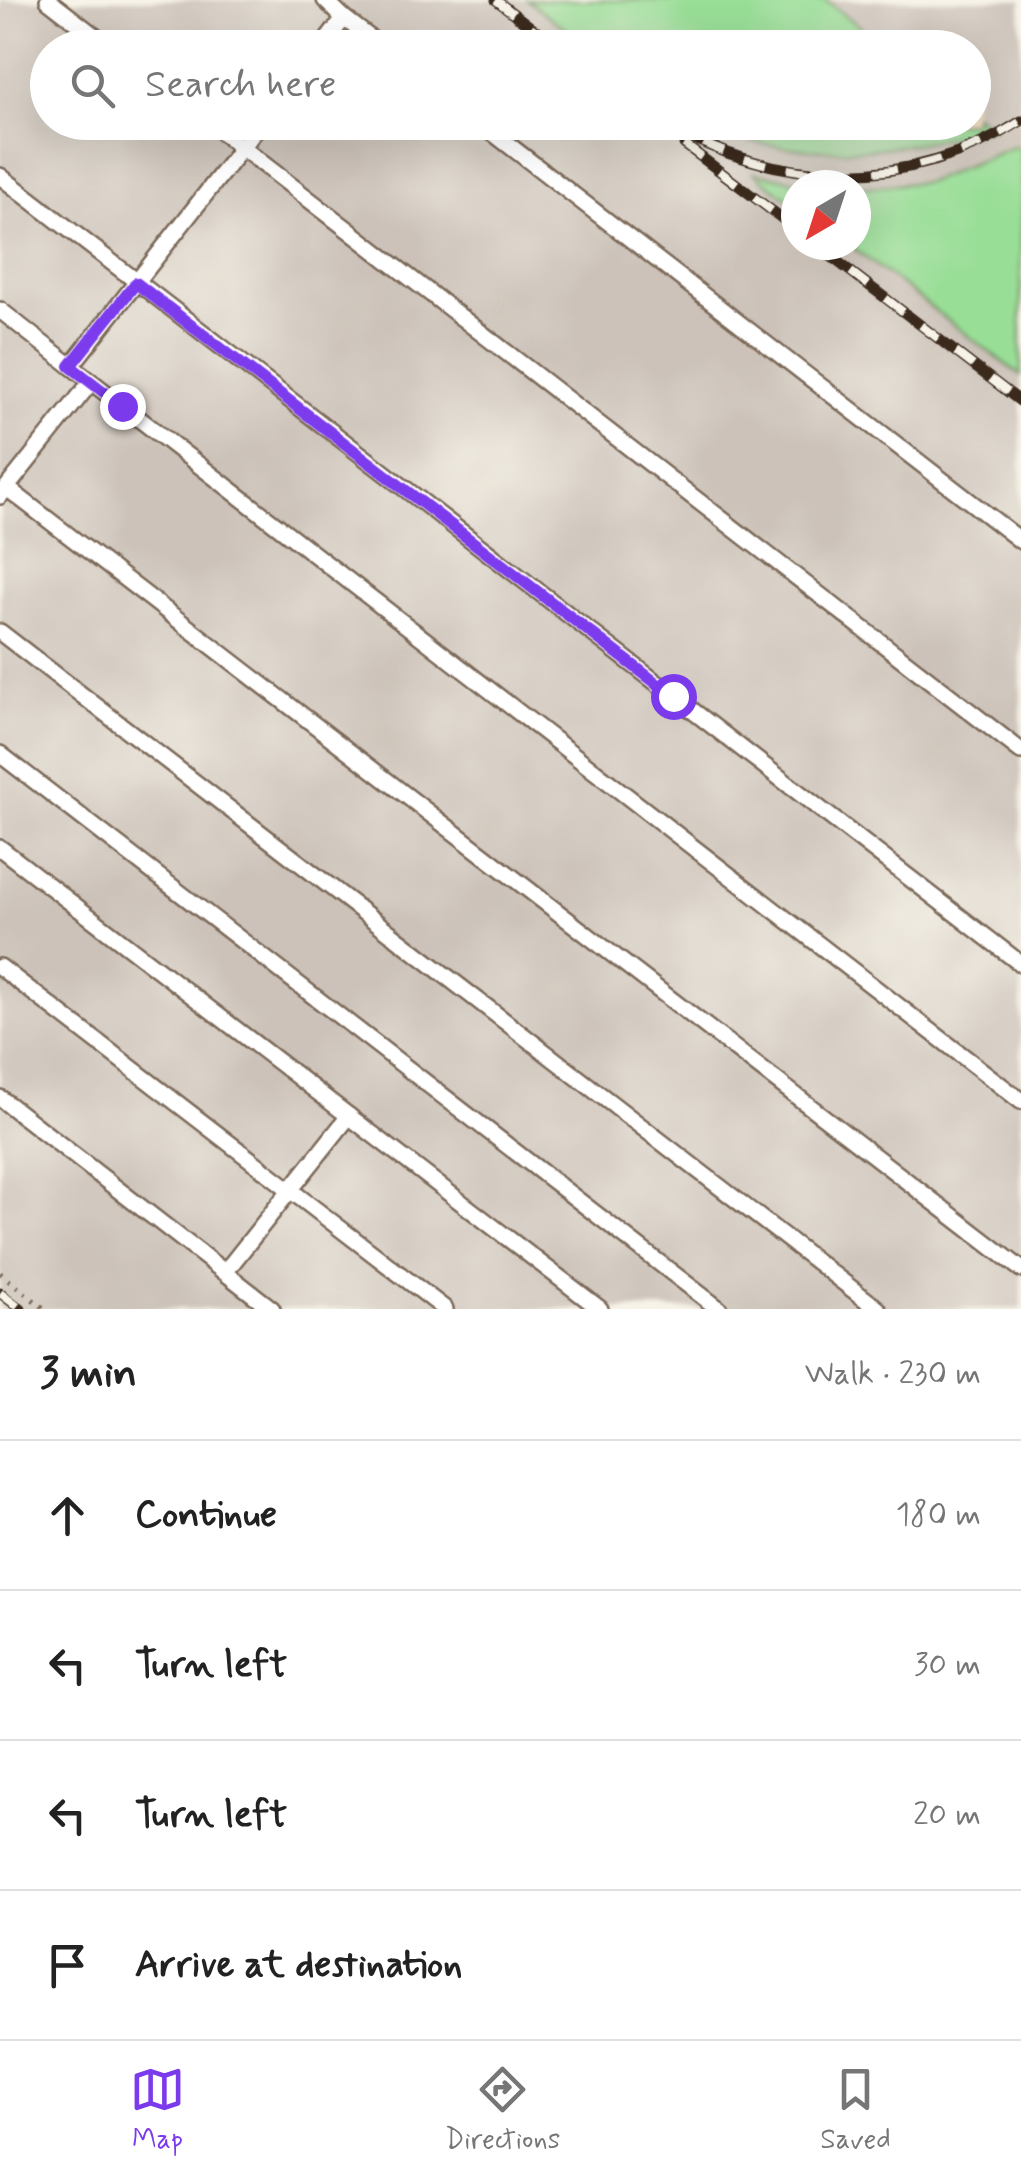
<!DOCTYPE html>
<meta charset="utf-8">
<style>
body{margin:0;font-family:Mynerve,sans-serif;background:#f6f6f6;color:#222}
.compass{position:absolute;left:781px;top:170px;width:90px;height:90px;border-radius:50%;background:#fff;box-shadow:0 10px 40px #0002;rotate:219deg}
.stop{position:absolute;width:30px;height:30px;margin:-22px;border:8px solid #7c3aed;border-radius:50%;background:#fff}
.stop.end{background:#7c3aed;border-color:#fff;box-shadow:0 2px 10px #0008}
.list{margin:0;padding:0;list-style:none}
h2{display:flex;justify-content:space-between;align-items:center;height:130px;margin:0;padding:0 40px;font-size:42px}
h2 small{font-size:32px;font-weight:400;color:#767676}
.list li{display:grid;grid-template-columns:65px 1fr auto;gap:30px;align-items:center;box-sizing:border-box;height:150px;padding:0 40px;border-top:2px solid #e0e0e0}
.list b{display:block;font-size:38px;white-space:nowrap}
.list em{font-size:32px;font-style:normal;color:#767676}
.icon{flex:none;width:55px;height:55px;fill:none;stroke:currentColor;stroke-width:2;stroke-linecap:round;stroke-linejoin:round}
.map{position:relative;flex:none;width:1021px;height:1309px;overflow:hidden}
.search{position:absolute;background:#fff;box-shadow:0 10px 40px #0002;left:30px;right:30px;top:30px;height:110px;display:flex;align-items:center;gap:25px;box-sizing:border-box;padding:0 35px;border-radius:55px;color:#767676;font-size:38px}
.sheet{height:730px;background:#fff}
nav{display:flex;justify-content:space-around;align-items:center;box-sizing:border-box;height:140px;border-top:2px solid #e0e0e0;background:#fff;font-size:28px;color:#767676}
nav a{display:grid;justify-items:center;gap:5px}
nav .on{color:#7c3aed}
.map>svg:first-child{display:block}
.industrial{fill:#ccc2b9}
.green{fill:#99de97;stroke:#6a845a;stroke-width:2.5}
.lines{fill:none;stroke-linecap:round;stroke-linejoin:round}
.lane-casing{stroke:#7c6958;stroke-width:20}
.path{stroke:#7c6958;stroke-width:5;stroke-dasharray:2.5 8;stroke-linecap:butt}
.lane{stroke:#fff;stroke-width:15}
.rail-casing{stroke:#3b2a1e;stroke-width:11}
.rail{stroke:#f7f3e8;stroke-width:8;stroke-dasharray:22;stroke-linecap:butt}
.route{stroke:#7c3aed;stroke-width:12}
</style>
<div class="map">
<svg width="1021" height="1309" viewBox="0 0 1021 1309">
<rect width="100%" height="100%" fill="#f7f3e8"/>
<filter id="ink" filterUnits="userSpaceOnUse"><feTurbulence type="fractalNoise" baseFrequency=".01" numOctaves="2"/><feDisplacementMap in="SourceGraphic" scale="20" xChannelSelector="R" yChannelSelector="G"/><feConvolveMatrix kernelMatrix="1 2 1 2 8 2 1 2 1" color-interpolation-filters="sRGB"/></filter>
<filter id="wash" filterUnits="userSpaceOnUse"><feTurbulence type="fractalNoise" baseFrequency=".0048" numOctaves="4" result="noise"/><feDisplacementMap in="SourceGraphic" scale="40" xChannelSelector="R" yChannelSelector="G"/><feGaussianBlur stdDeviation="2.25" result="paint"/><feColorMatrix in="noise" values="0 0 0 0 0 0 0 0 0 0 0 0 0 0 0 0 0 1.4 0 .05"/><feComposite in="paint" operator="in"/></filter>
<g filter="url(#wash)">
<rect width="100%" height="100%" fill="#f4dec3"/>
<!-- industrial -->
<path class="industrial" d="M0,0h527l63,47 -542,1v74h640l74,22 68,8 144,-30v-74l-156,-1 -61,-47h264v204l-49,-38 -44,16 -49,6 -63,-3 -60,-11 40,31v40h53l172,130v934h-1021z"/>
<!-- green -->
<g class="green">
<path d="M527,0h298l62,47h-297z"/>
<path d="M974,114l18,14c-94,22 -164,33 -260,9 -15,-4 -32,-5 -44,-14l286,-1z"/>
<path d="M1015,146l6,4v226l-172,-131h7v-57l72,-6z"/>
<path d="M753,172l63,13h-20v20z"/>
</g>
</g>
<g filter="url(#ink)">
<g class="lines">
<defs>
<g id="lane">
<path d="M48,0l62,48"/>
<path d="M325,0l19,18"/>
<path d="M321,48l23,-30 39,30"/>
<path d="M209,122l812,629"/>
<path d="M262,122l-191,244 950,735"/>
<path d="M479,122l542,419"/>
<path d="M0,176l1021,788"/>
<path d="M0,310l71,56"/>
<path d="M7,488l1014,781"/>
<path d="M0,496l91,-114"/>
<path d="M0,632l878,677"/>
<path d="M0,754l719,555"/>
<path d="M0,848l600,461"/>
<path d="M0,967l445,342"/>
<path d="M0,1098l272,211"/>
<path d="M225,1272l124,-156"/>
</g>
</defs>
<!-- lane casing -->
<use href="#lane" class="lane-casing"/>
<!-- path -->
<path class="path" d="M0,1273l45,36"/>
<!-- lane -->
<use href="#lane" class="lane"/>
<defs>
<g id="rail">
<path d="M496,0l62,48"/>
<path d="M665,122c109,69 248,69 356,-1"/>
<path d="M684,144l112,85"/>
<path d="M816,245l205,157"/>
<path d="M0,1293l21,16"/>
</g>
</defs>
<!-- rail casing -->
<use href="#rail" class="rail-casing"/>
<!-- rail -->
<use href="#rail" class="rail"/>
</g>
</g>
<g class="lines" filter="url(#ink)">
<!-- route -->
<path class="route" d="M122,406l-52,-40 66,-83 537,413"/>
</g>
</svg>
<svg class="compass" viewBox="-18 -18 36 36"><path d="M0-13l5 13h-10z" fill="#e53935"/><path d="M0 13l5-13h-10z" fill="#767676"/></svg>
<div class="stop" style="left:673px;top:696px"></div>
<div class="stop end" style="left:122px;top:406px"></div>
<div class="search"><svg class="icon" aria-label="search" viewBox="0 0 24 24"><circle cx="10" cy="10" r="6"/><path d="M15 15l6 6"/></svg>Search here</div>
</div>
<section class="sheet">
<h2>3 min<small>Walk · 230 m</small></h2>
<ul class="list">
<li><svg class="icon" aria-label="ahead" viewBox="0 0 24 24"><path d="M12 20V5M6 11l6-6 6 6"/></svg><div><b>Continue</b></div><em>180 m</em></li>
<li><svg class="icon" aria-label="left" viewBox="0 0 24 24"><path d="M17 20v-9H6M10 6l-5 5 5 5"/></svg><div><b>Turn left</b></div><em>30 m</em></li>
<li><svg class="icon" aria-label="left" viewBox="0 0 24 24"><path d="M17 20v-9H6M10 6l-5 5 5 5"/></svg><div><b>Turn left</b></div><em>20 m</em></li>
<li><svg class="icon" aria-label="arrive" viewBox="0 0 24 24"><path d="M6 21V4h12l-3 4 3 4H6"/></svg><div><b>Arrive at destination</b></div></li>
</ul>
</section>
<nav>
<a class="on"><svg class="icon" aria-label="map" viewBox="0 0 24 24"><path d="M3 6l6-2 6 2 6-2v14l-6 2-6-2-6 2zM9 4v14M15 6v14"/></svg>Map</a>
<a><svg class="icon" aria-label="directions" viewBox="0 0 24 24"><path d="M12 3l9 9-9 9-9-9zM9 14v-3h6M13 9l2 2-2 2"/></svg>Directions</a>
<a><svg class="icon" aria-label="saved" viewBox="0 0 24 24"><path d="M7 4h10v16l-5-4-5 4z"/></svg>Saved</a>
</nav>
